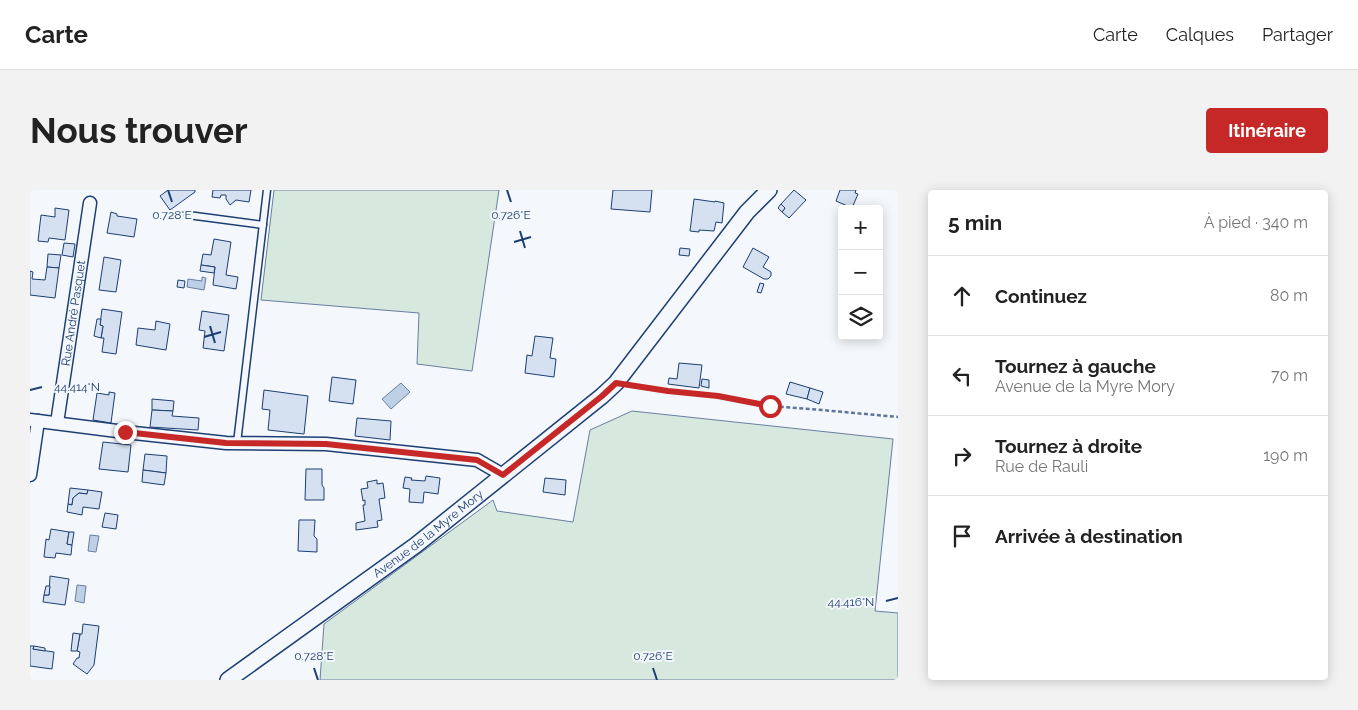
<!DOCTYPE html>
<html lang="fr">
<meta charset="utf-8">
<style>
body{margin:0;font-family:Raleway,sans-serif;background:#f2f2f2;color:#222}
.controls{position:absolute;right:15px;top:15px;display:grid;overflow:hidden;border-radius:5px;box-shadow:0 2px 12px #0003}
.controls button{width:45px;height:45px;display:grid;place-items:center;padding:0;border:0;border-bottom:1px solid #e0e0e0;background:#fff;color:#222;font:25px sans-serif}
.stop{position:absolute;width:15px;height:15px;margin:-11px;border:4px solid #c62828;border-radius:50%;background:#fff}
.stop.end{background:#c62828;border-color:#fff;box-shadow:0 1px 5px #0008}
.list{margin:0;padding:0;list-style:none}
h2{display:flex;justify-content:space-between;align-items:center;height:65px;margin:0;padding:0 20px;font-size:21px}
h2 small{font-size:16px;font-weight:400;color:#767676}
.list li{display:grid;grid-template-columns:32px 1fr auto;gap:15px;align-items:center;box-sizing:border-box;height:80px;padding:0 20px;border-top:1px solid #e0e0e0}
.list b{display:block;font-size:19px;white-space:nowrap}
.list p{margin:0;font-size:16px;white-space:nowrap;color:#767676}
.list em{font-size:16px;font-style:normal;color:#767676}
.icon{flex:none;width:28px;height:28px;fill:none;stroke:currentColor;stroke-width:2;stroke-linecap:round;stroke-linejoin:round}
.map{position:relative;flex:none;width:868px;height:490px;overflow:hidden;border-radius:5px}
header{display:flex;align-items:center;gap:30px;box-sizing:border-box;height:70px;padding:0 25px;background:#fff;border-bottom:1px solid #e0e0e0}
header strong{font-size:24px}
nav{display:flex;gap:28px;margin-inline-start:auto;font-size:18px}
.intro{display:flex;align-items:center;justify-content:space-between;box-sizing:border-box;height:120px;padding:0 30px}
h1{margin:0;font-size:35px}
.button{padding:12px 22px;border-radius:5px;background:#c62828;color:#fff;font-size:18px;font-weight:700}
main{display:flex;gap:30px;padding:0 30px}
aside{flex:1;background:#fff;border-radius:5px;box-shadow:0 2px 12px #0003}
.map>svg:first-child{display:block}
.green{fill:#d7e8df;stroke:#687fa3}
.water{fill:#bed0e5;stroke:#687fa3}
.building{fill:#d5e0f0;stroke:#1d3f73}
.lines{fill:none;stroke-linecap:round;stroke-linejoin:round}
.service-casing{stroke:#1d3f73;stroke-width:9}
.minor-casing{stroke:#1d3f73;stroke-width:15}
.tertiary-casing{stroke:#1d3f73;stroke-width:18}
.path{stroke:#5e769c;stroke-width:2.5;stroke-dasharray:4 2.5;stroke-linecap:butt}
.service{stroke:#f4f7fb;stroke-width:6}
.minor{stroke:#f4f7fb;stroke-width:12}
.tertiary{stroke:#f4f7fb;stroke-width:15}
.route{stroke:#c62828;stroke-width:6}
.ticks{fill:none;stroke:#1d3f73;stroke-width:2}
.labels{text-anchor:middle;stroke-width:4;stroke-linejoin:round;paint-order:stroke}
.street-label{font-size:12px;fill:#1d3f73;stroke:#f4f7fb}
.ticks-label{font-size:12px;text-anchor:middle;fill:#1d3f73;stroke:#f4f7fb;stroke-width:4;stroke-linejoin:round;paint-order:stroke}
</style>
<header>
<strong>Carte</strong>
<nav><a>Carte</a><a>Calques</a><a>Partager</a></nav>
</header>
<div class="intro"><h1>Nous trouver</h1><a class="button">Itinéraire</a></div>
<main>
<div class="map">
<svg width="868" height="490" viewBox="0 0 868 490">
<rect width="100%" height="100%" fill="#f4f7fb"/>
<!-- green -->
<g class="green">
<path d="M244,0h225l-27,181 -55,-7 2,-51 -158,-13z"/>
<path d="M602,221l261,28 -18,172 23,2v67h-578l4,-56 169,-124 4,11 76,11 17,-92z"/>
</g>
<!-- water -->
<g class="water">
<path d="M172,87l4,1 -2,12 -17,-3 1,-8 14,2z"/>
<path d="M371,193l9,9 -19,17 -9,-10z"/>
<path d="M60,345l9,1 -3,16 -8,-1z"/>
<path d="M47,395l9,1 -2,17 -9,-2z"/>
</g>
<!-- building -->
<g class="building">
<path d="M138,0h27v2l-25,18 -10,-14z"/>
<path d="M183,0h38l-2,12 -13,-2 -6,5 -4,-6v-4h-5l-1,3 -8,-1z"/>
<path d="M583,0h39l-2,22 -39,-3z"/>
<path d="M764,0l12,10 -17,18 -7,-6 3,-4 -4,-4z"/>
<path d="M810,0h16l-1,3 3,1 -6,14 -16,-7z"/>
<path d="M664,9l21,3v-1l9,2 -2,20 -6,-1 -2,9 -15,-1v2l-9,-1z"/>
<path d="M751,14l4,4 -3,4 -4,-4z"/>
<path d="M25,18l14,2 -4,30 -16,-2 -1,4 -10,-1 3,-26 14,2z"/>
<path d="M81,22l6,2v2l20,3 -3,18 -27,-4z"/>
<path d="M184,49l17,3 -5,33 12,2 -2,12 -23,-4 2,-18 -14,-2 2,-11 8,1z"/>
<path d="M34,53l11,1 -2,13 -11,-2z"/>
<path d="M650,58l10,1 -1,7 -10,-1z"/>
<path d="M723,58l16,9 -6,10 8,5v4l-3,3h-4l-21,-12z"/>
<path d="M18,64l13,1 -2,13 -12,-1z"/>
<path d="M74,67l17,3 -5,32 -17,-2z"/>
<path d="M171,75l14,2 -1,6 -14,-2z"/>
<path d="M17,77l12,1 -4,30 -25,-3v-24l3,1 -1,7 13,1z"/>
<path d="M148,90l7,1 -1,7 -7,-1z"/>
<path d="M730,93l4,1 -3,9 -4,-1z"/>
<path d="M72,119l20,3 -6,42 -14,-2 2,-14h-3l2,-12 -3,-1z"/>
<path d="M172,121l27,4 -5,36 -21,-3 2,-17 -6,-1z"/>
<path d="M67,129h4l-1,6 3,1 -2,12 -7,-2z"/>
<path d="M126,131l14,3 -4,26 -30,-5 2,-17 17,2z"/>
<path d="M505,146l18,2 -3,20 6,1 -2,18 -29,-4 2,-18 5,1z"/>
<path d="M649,173l23,2 -3,23 -31,-4 1,-6 8,1z"/>
<path d="M302,187l24,3 -3,24 -24,-3z"/>
<path d="M672,189l7,1v8l-8,-2z"/>
<path d="M760,192l20,6 -3,11 -21,-5z"/>
<path d="M780,198l13,4 -4,12 -12,-5z"/>
<path d="M234,200l44,6 -4,38 -36,-4 2,-20 -8,-1z"/>
<path d="M79,202l6,1 -4,30 -18,-3 4,-27 12,2z"/>
<path d="M122,209l22,2 -1,10 -21,-1z"/>
<path d="M122,220l21,1 -1,5 27,2 -1,12 -48,-3z"/>
<path d="M327,228l34,3 -1,19 -35,-4z"/>
<path d="M73,252l28,3 -3,27 -29,-3z"/>
<path d="M115,264l22,2 -1,17 -23,-3z"/>
<path d="M276,279h16v16l2,3v12h-19z"/>
<path d="M113,280l23,3 -2,12 -22,-3z"/>
<path d="M396,286l14,2 -2,16 -14,-2 -1,11 -14,-1 1,-13 -7,-1 2,-11 7,1 -1,2 14,1z"/>
<path d="M515,288l21,2 -1,15 -22,-3z"/>
<path d="M347,290v4l6,-1 2,15 -6,1 3,21 -5,1 1,6 -22,3v-7l9,-2 -2,-16h2v-5l-2,1 -2,-12 7,-1 -1,-6z"/>
<path d="M40,298l18,2 -1,4 -8,-1 -6,5 -1,7 -4,-1z"/>
<path d="M58,300l14,2 -3,17 -16,-2 -1,8 -15,-3 1,-8 4,1 1,-7 6,-5 8,1z"/>
<path d="M75,323l13,2 -2,14 -14,-2z"/>
<path d="M269,330h16l-1,16 3,3v13l-19,-1z"/>
<path d="M21,339l18,3 -2,12 5,1 -1,10 -15,-2 -1,5 -11,-1 2,-18 3,1z"/>
<path d="M39,342h5l-2,13 -5,-1z"/>
<path d="M20,386l19,3 -4,26 -22,-3 1,-7h5z"/>
<path d="M16,396h4l-1,9h-5z"/>
<path d="M53,434l16,2 -5,39 -7,9 -14,-10 4,-6h2l1,-6 -3,-1 3,-17h2z"/>
<path d="M43,443l7,1 -3,17h-6z"/>
<path d="M0,456h4l-1,3 21,3 -2,17 -22,-3z"/>
<path d="M4,456l11,2v3l-12,-2z"/>
</g>
<g class="lines">
<defs>
<g id="service">
<path d="M158,25l75,10"/>
<path d="M207,253l30,-253"/>
</g>
<g id="minor">
<path d="M0,230l95,12 101,11 100,1 151,16 26,15"/>
<path id="s1" d="M27,233l33,-220"/>
<path d="M0,285l8,-54"/>
</g>
<g id="tertiary">
<path id="s2" d="M198,490l188,-135 186,-149 14,-13 131,-171 22,-22"/>
</g>
</defs>
<!-- service casing -->
<use href="#service" class="service-casing"/>
<!-- minor casing -->
<use href="#minor" class="minor-casing"/>
<!-- tertiary casing -->
<use href="#tertiary" class="tertiary-casing"/>
<!-- path -->
<path class="path" d="M602,195l36,6 50,5 52,10 52,4 76,7"/>
<!-- service -->
<use href="#service" class="service"/>
<!-- minor -->
<use href="#minor" class="minor"/>
<!-- tertiary -->
<use href="#tertiary" class="tertiary"/>
</g>
<g class="lines">
<!-- route -->
<path class="route" d="M95,242l101,11 100,1 151,16 26,15 99,-79 14,-13 52,8 50,5 52,10"/>
</g>
<!-- ticks -->
<path class="ticks" d="M138,0l4,12M477,0l4,12M490,41l5,17M484,52l17,-5M180,136l5,17M174,147l17,-5M0,200l12,-3M856,411l12,-3M284,478l4,12M623,478l4,12"/>
<g class="labels">
<!-- street labels -->
<g class="street-label">
<text dy="4" stroke="none"><textPath href="#s1" startOffset="111">Rue André Pasquet</textPath></text>
<text dy="4" stroke="none"><textPath href="#s2" startOffset="248">Avenue de la Myre Mory</textPath></text>
</g>
</g>
<g class="ticks-label">
<text x="142" y="29">0.728°E</text>
<text x="481" y="29">0.726°E</text>
<text x="47" y="201">44.414°N</text>
<text x="821" y="416">44.416°N</text>
<text x="284" y="470">0.728°E</text>
<text x="623" y="470">0.726°E</text>
</g>
</svg>
<div class="controls">
<button>+</button>
<button>−</button>
<button><svg class="icon" aria-label="layers" viewBox="0 0 24 24"><path d="M12 4l9 5-9 5-9-5zM3 14l9 5 9-5"/></svg></button>
</div>
<div class="stop" style="left:740px;top:216px"></div>
<div class="stop end" style="left:95px;top:242px"></div>
</div>
<aside>
<h2>5 min<small>À pied · 340 m</small></h2>
<ul class="list">
<li><svg class="icon" aria-label="ahead" viewBox="0 0 24 24"><path d="M12 20V5M6 11l6-6 6 6"/></svg><div><b>Continuez</b></div><em>80 m</em></li>
<li><svg class="icon" aria-label="left" viewBox="0 0 24 24"><path d="M17 20v-9H6M10 6l-5 5 5 5"/></svg><div><b>Tournez à gauche</b><p>Avenue de la Myre Mory</p></div><em>70 m</em></li>
<li><svg class="icon" aria-label="right" viewBox="0 0 24 24"><path d="M7 20v-9h11M14 6l5 5-5 5"/></svg><div><b>Tournez à droite</b><p>Rue de Rauli</p></div><em>190 m</em></li>
<li><svg class="icon" aria-label="arrive" viewBox="0 0 24 24"><path d="M6 21V4h12l-3 4 3 4H6"/></svg><div><b>Arrivée à destination</b></div></li>
</ul>
</aside>
</main>
